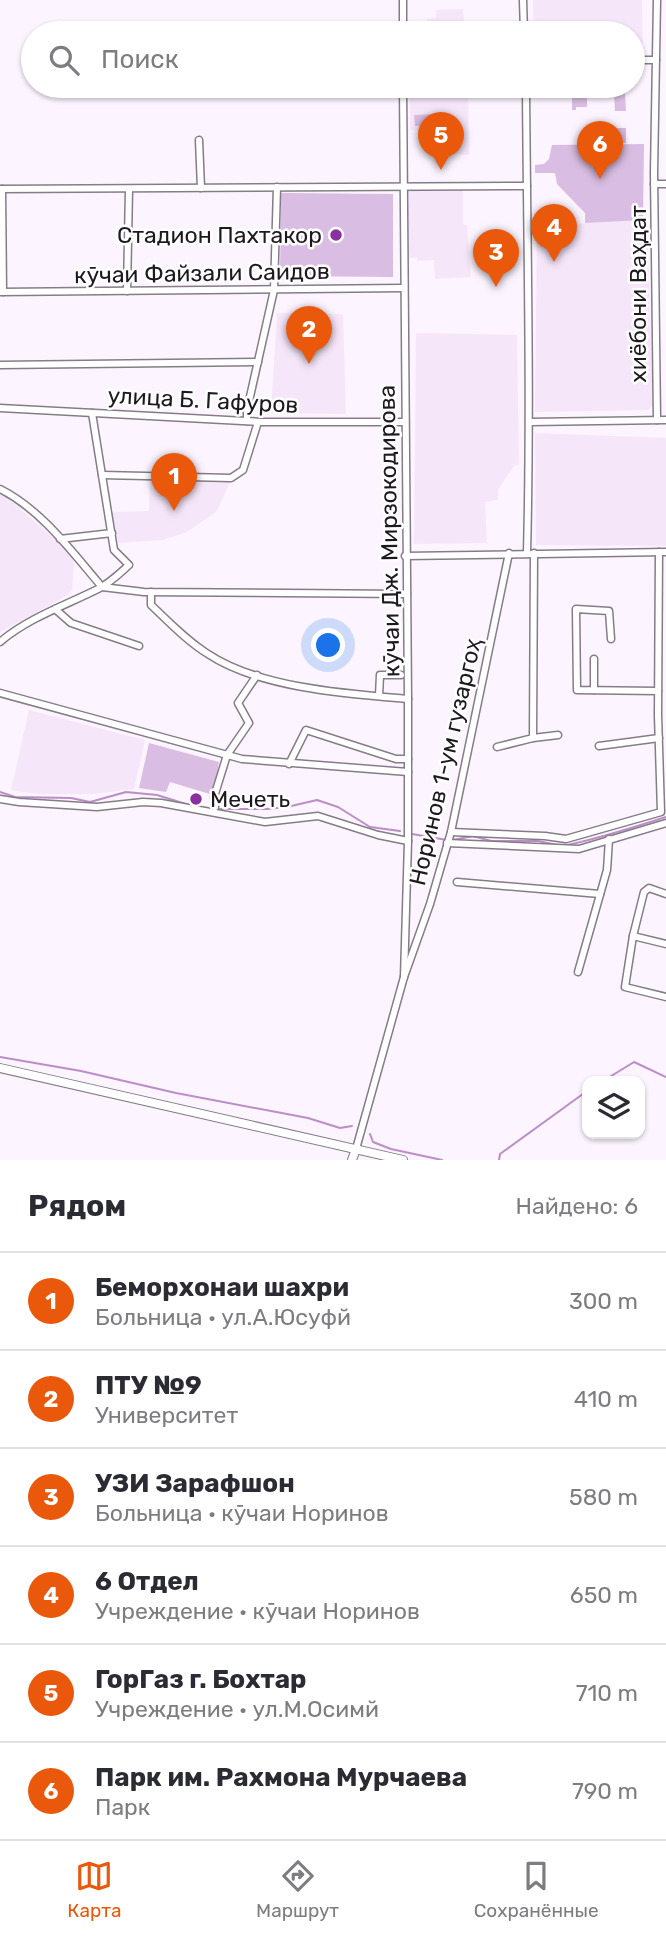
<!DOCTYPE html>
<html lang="ru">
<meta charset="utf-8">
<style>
body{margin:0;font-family:Rubik,sans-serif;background:#f7f7f7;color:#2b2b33}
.controls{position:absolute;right:21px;bottom:21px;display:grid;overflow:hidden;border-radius:14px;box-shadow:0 2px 5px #0004}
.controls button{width:63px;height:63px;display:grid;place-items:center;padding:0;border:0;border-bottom:2px solid #e1e1e2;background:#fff;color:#2b2b33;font:35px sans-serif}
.you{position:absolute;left:329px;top:646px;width:24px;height:24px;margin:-18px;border:5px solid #fff;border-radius:50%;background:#1a73e8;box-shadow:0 0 0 10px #1a73e833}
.badge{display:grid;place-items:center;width:46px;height:46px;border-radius:50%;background:#ea580c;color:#fff;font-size:23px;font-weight:700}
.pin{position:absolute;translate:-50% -58px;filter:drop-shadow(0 2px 4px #0008)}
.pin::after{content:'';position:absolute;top:37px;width:24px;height:21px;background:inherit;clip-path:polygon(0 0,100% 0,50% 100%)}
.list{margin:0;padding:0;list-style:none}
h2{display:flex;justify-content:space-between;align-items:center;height:91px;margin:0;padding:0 28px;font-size:30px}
h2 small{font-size:23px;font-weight:400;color:#7c7c81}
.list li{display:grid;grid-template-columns:46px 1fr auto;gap:21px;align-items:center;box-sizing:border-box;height:98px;padding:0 28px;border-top:2px solid #e1e1e2}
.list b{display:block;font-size:26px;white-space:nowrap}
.list p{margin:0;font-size:23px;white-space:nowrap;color:#7c7c81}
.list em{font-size:23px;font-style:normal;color:#7c7c81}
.icon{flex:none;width:38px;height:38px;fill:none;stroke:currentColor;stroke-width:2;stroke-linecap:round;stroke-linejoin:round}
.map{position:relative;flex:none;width:666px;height:1160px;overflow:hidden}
.search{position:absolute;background:#fff;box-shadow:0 2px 5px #0004;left:21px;right:21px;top:21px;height:77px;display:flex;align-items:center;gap:18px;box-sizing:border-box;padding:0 24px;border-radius:38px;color:#7c7c81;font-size:26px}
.sheet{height:679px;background:#fff}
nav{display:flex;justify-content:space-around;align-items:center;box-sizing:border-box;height:98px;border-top:2px solid #e1e1e2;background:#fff;font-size:19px;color:#7c7c81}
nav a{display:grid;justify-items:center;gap:4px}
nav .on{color:#ea580c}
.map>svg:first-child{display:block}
.built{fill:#f6e6fa}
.green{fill:#dabde2}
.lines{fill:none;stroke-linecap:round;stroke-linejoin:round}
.stream{stroke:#bb8ec8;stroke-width:2}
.minor-casing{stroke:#867c88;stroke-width:9}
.major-casing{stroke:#867c88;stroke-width:10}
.minor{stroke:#fff;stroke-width:6}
.major{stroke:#fff;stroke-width:8}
.poi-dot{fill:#89329f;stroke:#fff;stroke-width:2.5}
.labels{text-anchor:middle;stroke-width:5;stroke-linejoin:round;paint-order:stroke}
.poi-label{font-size:23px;fill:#1d191e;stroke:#fff;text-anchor:end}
.street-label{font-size:23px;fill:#1d191e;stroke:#fff}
</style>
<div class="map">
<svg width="666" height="1160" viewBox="0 0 666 1160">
<rect width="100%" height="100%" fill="#fcf4ff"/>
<!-- built -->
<g class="built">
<path d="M533,0h109l1,57h-10v-24h-99z"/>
<path d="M463,9l2,24h-33v-3h-5v-11l9,-1v-8z"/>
<path d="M410,86h53v7l5,1 1,61 -38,-3 1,-21 -22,-1z"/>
<path d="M463,189v35l4,1 4,52 -36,2 -1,-19 -17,1v-3h-8l-3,-68z"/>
<path d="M647,218l6,187 -5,5 -113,2 2,-185z"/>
<path d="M277,313l66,1 3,100 -75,-1z"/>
<path d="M416,333l101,2 2,130 -5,1 -16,24v10l-13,2 2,41 -73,1z"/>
<path d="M535,433l131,5v108l-130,-1z"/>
<path d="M150,481l80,1 -13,29 -30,21 -24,8 -45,3 -6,-31 37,-1z"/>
<path d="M0,494l8,4 52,46 11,11 3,9 -2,26 -6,6 -66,36z"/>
<path d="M29,710l116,30 -11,49 -41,5h-54l-28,-4z"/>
</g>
<!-- green -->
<g class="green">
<path d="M614,93h11l1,18h-11z"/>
<path d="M587,94v13h-11v3h-4v-15z"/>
<path d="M435,114v12h-20l-1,-11z"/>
<path d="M612,128h14v15h-26v-4l12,-6z"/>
<path d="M644,144l-1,76 -58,3v-10l-28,-29 -2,-11h-20v-8l9,-1 5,-5 3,-14z"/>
<path d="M281,193l112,1v83l-113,-1z"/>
<path d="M149,743l70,19 -6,33 -43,-13 -4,10 -27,-4z"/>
</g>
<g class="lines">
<!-- stream -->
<g class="stream">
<path d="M0,792l15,5 56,1 19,4 36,-10 31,3 32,10"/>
<path d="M218,809h49l20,-2 30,-7 21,7 32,20 30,4"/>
<path d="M412,834l35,6"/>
<path d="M453,840l20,-4 18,5h47l19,4"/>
<path d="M563,846c35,-7 69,-18 103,-29"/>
<path d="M0,1057l81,14 95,22 132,25 32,10 12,-2"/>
<path d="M603,1081l31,-19 32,15"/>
<path d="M370,1134l3,8 18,7 51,11"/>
<path d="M499,1160l1,-6 87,-63"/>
</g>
<defs>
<g id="minor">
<path d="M523,0l1,33"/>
<path d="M403,33v-33"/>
<path d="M633,60h23"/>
<path d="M403,86l5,613v142l-4,136"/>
<path d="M526,86c1,156 5,311 1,467"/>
<path d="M199,140l2,48"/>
<path d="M654,184h12"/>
<path d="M0,189l527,-3"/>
<path d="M2,189l1,103"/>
<path d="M127,291l2,-102"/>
<path d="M0,292l404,-4"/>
<path d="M0,365l258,-3"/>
<path d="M0,408l263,14h142"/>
<path d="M657,420l-3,-247 3,-173"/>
<path d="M247,421v-11l27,-120 3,-103"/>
<path d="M530,422l136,-2"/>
<path d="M102,475l129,3 12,-8 15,-48"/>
<path d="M0,489c42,21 72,63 102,98l42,5 263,2"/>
<path d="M60,539l52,-6"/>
<path d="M405,556l261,-4"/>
<path d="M151,592v13c18,17 36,36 57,49 51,34 140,40 200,45"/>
<path d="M55,609l16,14 68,23"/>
<path d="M611,639l-2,-28 -33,-2 1,81 81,1"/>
<path d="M0,642c28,-24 66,-37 98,-53 12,-6 22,-16 31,-24l-15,-15 -22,-137"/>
<path d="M594,659v31"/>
<path d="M0,693l242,66 166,13"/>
<path d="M379,696l1,-21h21"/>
<path d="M533,738l25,-3"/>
<path d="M599,746l60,-8"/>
<path d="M497,747l36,-9 1,-185"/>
<path d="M289,764l17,-34 90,29h12"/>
<path d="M0,799l19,3 78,5 46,-5 18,1 104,19 53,-6 60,19 30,6"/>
<path d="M215,807l-1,-10 13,-42 22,-32 -11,-20 19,-28"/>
<path d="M451,832l94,4 21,3 95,-27 -3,-97 1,-163"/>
<path d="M447,843l132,6 87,-26"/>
<path d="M457,882l143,12"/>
<path d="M666,894l-17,-6 -5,4 -11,44 -8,51 41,10"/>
<path d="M633,936l33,8"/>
<path d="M578,972l29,-102 2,-31"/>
<path d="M356,1149l48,-172 26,-73 21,-72 58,-279"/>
</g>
<g id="major">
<path d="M0,1068l403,92"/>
<path d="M352,1160l4,-11"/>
</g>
</defs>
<!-- minor casing -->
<use href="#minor" class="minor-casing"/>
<!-- major casing -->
<use href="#major" class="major-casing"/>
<!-- minor -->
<use href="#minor" class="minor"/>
<!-- major -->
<use href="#major" class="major"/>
</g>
<!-- markers -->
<g class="poi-dot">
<circle cx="336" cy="235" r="7"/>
<circle cx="196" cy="799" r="7"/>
</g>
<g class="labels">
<!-- poi labels -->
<g class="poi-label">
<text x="322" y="243">Стадион Пахтакор</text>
<text x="210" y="807" text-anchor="start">Мечеть</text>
</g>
<!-- street labels -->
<g class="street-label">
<text transform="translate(202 273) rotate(-1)" y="8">кӯчаи Файзали Саидов</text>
<text transform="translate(638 294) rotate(-90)" y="8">хиёбони Ваҳдат</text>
<text transform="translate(203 400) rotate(3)" y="8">улица Б. Гафуров</text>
<text transform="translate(389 531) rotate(-91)" y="8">кӯчаи Дж. Мирзокодирова</text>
<text transform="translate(445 762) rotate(-77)" y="8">Норинов 1-ум гузаргоҳ</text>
</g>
</g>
</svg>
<div class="controls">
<button><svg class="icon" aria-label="layers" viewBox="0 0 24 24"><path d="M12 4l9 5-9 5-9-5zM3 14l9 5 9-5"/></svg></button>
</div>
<div class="you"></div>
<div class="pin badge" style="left:174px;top:511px">1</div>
<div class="pin badge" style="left:309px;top:364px">2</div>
<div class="pin badge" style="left:496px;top:287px">3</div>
<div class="pin badge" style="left:554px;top:262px">4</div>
<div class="pin badge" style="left:441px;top:170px">5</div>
<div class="pin badge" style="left:600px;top:179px">6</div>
<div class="search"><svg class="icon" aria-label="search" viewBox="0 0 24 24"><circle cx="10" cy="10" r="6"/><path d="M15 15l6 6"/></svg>Поиск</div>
</div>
<section class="sheet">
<h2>Рядом<small>Найдено: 6</small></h2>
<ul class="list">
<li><span class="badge">1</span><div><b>Беморхонаи шахри</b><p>Больница · ул.А.Юсуфй</p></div><em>300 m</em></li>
<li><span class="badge">2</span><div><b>ПТУ №9</b><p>Университет</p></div><em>410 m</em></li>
<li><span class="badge">3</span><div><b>УЗИ Зарафшон</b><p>Больница · кӯчаи Норинов</p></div><em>580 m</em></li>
<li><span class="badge">4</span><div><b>6 Отдел</b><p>Учреждение · кӯчаи Норинов</p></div><em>650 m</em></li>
<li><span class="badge">5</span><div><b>ГорГаз г. Бохтар</b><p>Учреждение · ул.М.Осимй</p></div><em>710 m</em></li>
<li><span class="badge">6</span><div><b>Парк им. Рахмона Мурчаева</b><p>Парк</p></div><em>790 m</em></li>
</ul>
</section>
<nav>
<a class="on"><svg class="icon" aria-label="map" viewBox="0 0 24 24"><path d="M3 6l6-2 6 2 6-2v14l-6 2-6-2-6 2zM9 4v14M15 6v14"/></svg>Карта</a>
<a><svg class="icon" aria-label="directions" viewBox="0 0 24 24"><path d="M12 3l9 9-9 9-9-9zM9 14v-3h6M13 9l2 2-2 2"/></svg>Маршрут</a>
<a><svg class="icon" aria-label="saved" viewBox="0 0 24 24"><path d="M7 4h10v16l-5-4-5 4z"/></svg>Сохранённые</a>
</nav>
